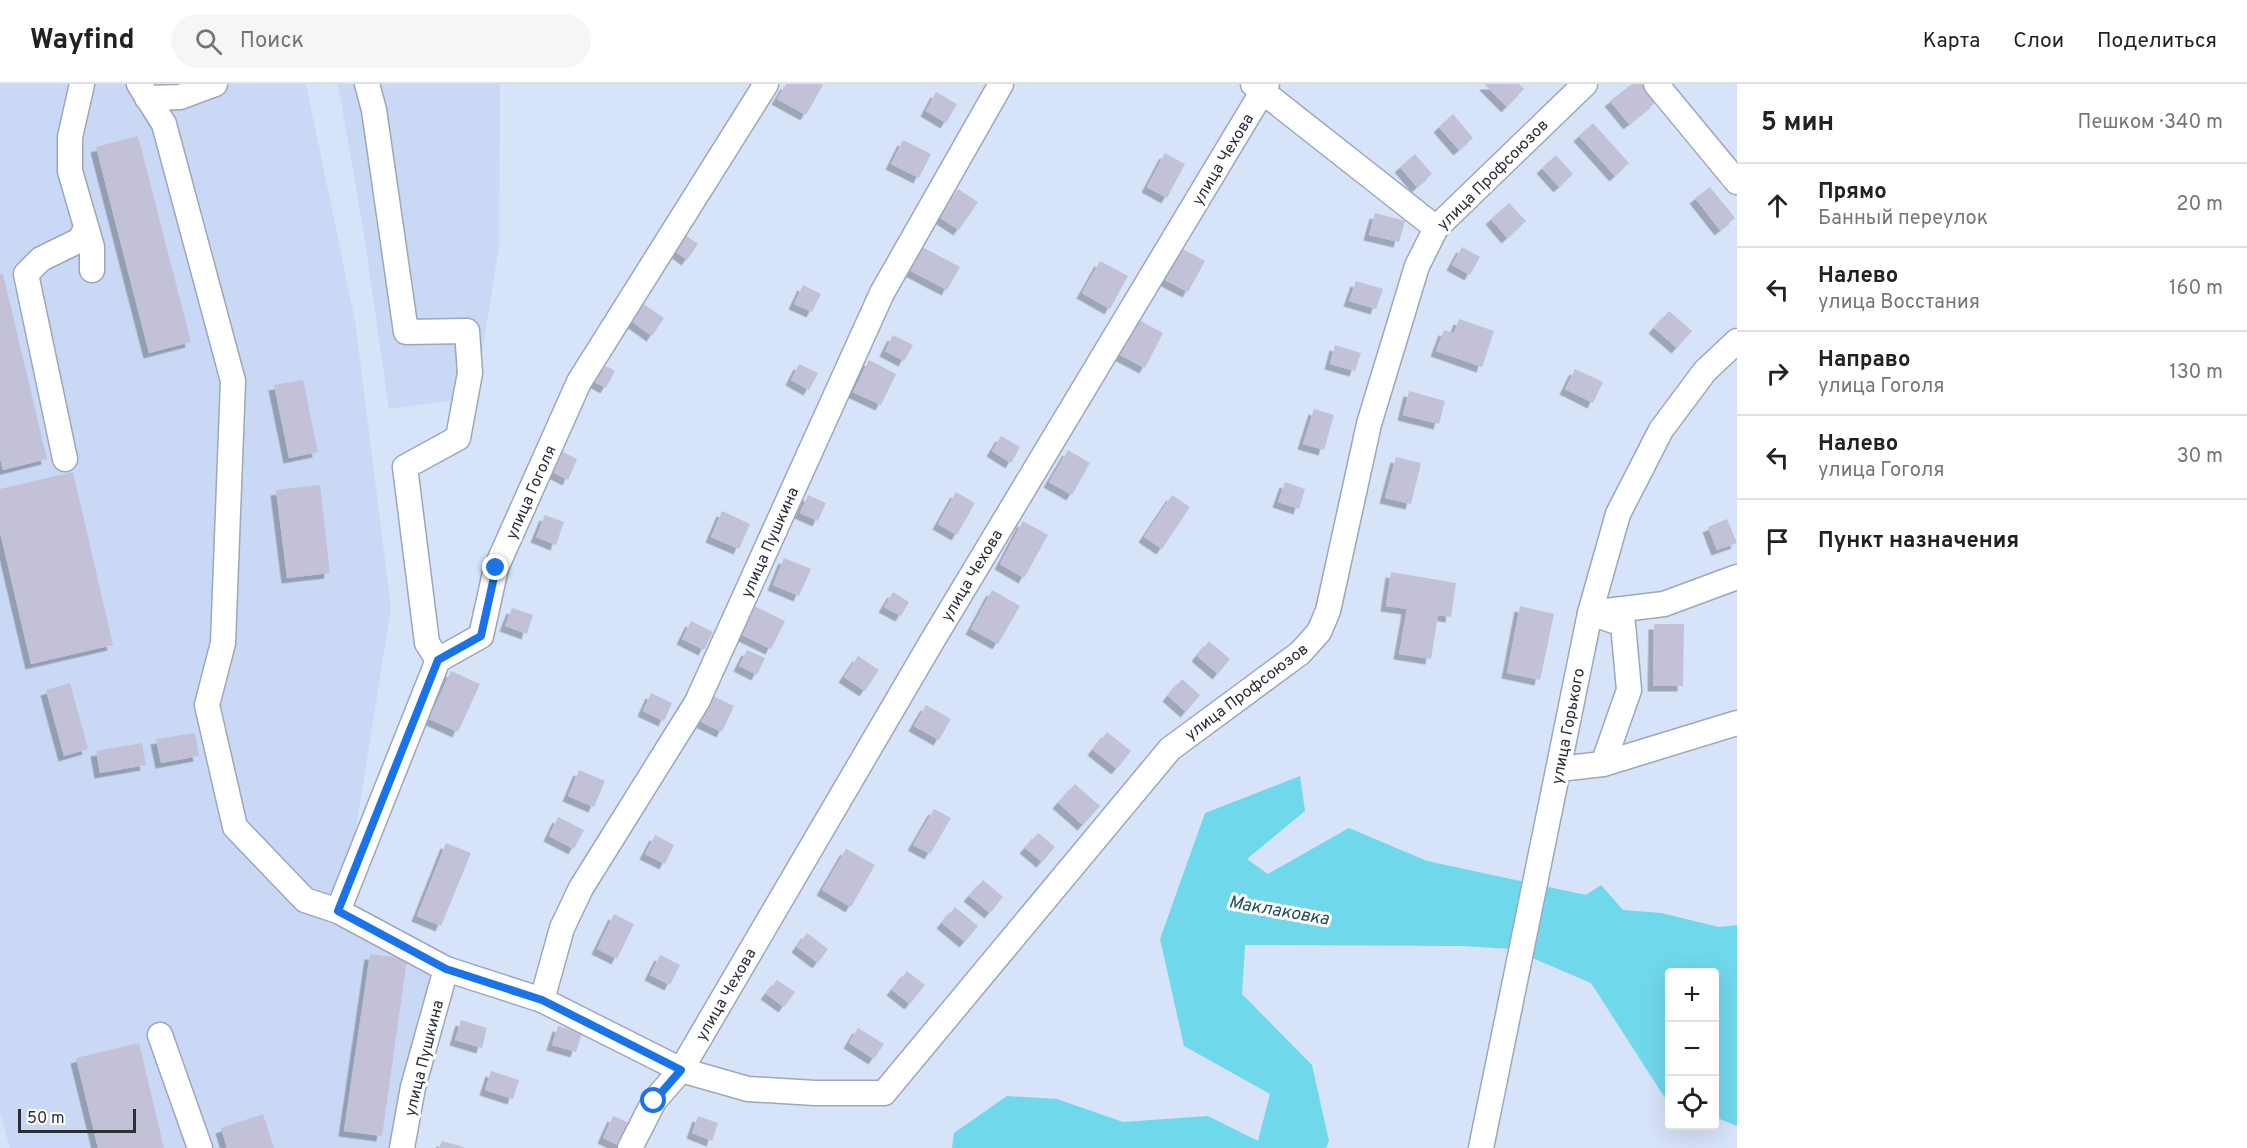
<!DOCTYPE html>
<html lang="ru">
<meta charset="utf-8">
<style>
body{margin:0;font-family:Overpass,sans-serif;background:#f6f6f6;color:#202124}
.controls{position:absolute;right:18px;bottom:18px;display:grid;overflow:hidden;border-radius:6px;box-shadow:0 6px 24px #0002}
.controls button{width:54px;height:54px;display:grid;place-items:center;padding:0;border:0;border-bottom:2px solid #e0e0e0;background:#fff;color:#202124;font:30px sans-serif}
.scale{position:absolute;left:18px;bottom:15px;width:118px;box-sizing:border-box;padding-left:6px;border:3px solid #2b2f37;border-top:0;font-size:16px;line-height:21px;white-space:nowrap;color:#2b2f37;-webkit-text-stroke:4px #fff;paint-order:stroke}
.stop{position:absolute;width:18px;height:18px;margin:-14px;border:4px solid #1a73e8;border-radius:50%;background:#fff}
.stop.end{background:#1a73e8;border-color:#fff;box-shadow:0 2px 6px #0008}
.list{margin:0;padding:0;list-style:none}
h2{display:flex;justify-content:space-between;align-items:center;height:78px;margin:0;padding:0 24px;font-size:26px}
h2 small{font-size:20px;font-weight:400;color:#757577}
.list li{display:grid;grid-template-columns:39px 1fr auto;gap:18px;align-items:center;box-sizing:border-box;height:84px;padding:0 24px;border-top:2px solid #e0e0e0}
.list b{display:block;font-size:22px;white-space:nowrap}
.list p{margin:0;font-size:20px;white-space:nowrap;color:#757577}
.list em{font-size:20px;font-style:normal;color:#757577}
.icon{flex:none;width:33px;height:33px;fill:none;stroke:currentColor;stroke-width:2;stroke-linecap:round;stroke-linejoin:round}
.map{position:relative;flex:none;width:1737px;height:1064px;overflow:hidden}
header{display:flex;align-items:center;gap:36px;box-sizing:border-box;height:84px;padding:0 30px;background:#fff;border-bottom:2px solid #e0e0e0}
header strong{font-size:28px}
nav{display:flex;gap:33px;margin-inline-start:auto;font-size:21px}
.search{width:420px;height:54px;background:#f6f6f6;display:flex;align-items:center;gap:15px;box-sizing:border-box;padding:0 21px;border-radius:33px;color:#757577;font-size:22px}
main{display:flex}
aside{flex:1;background:#fff}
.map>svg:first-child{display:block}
.built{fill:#c9d8f4}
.water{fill:#70d8eb}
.building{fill:#c3c1d8;filter:url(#shadow)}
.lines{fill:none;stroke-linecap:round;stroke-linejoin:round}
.minor-casing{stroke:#9ca7bc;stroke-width:27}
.minor{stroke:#fff;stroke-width:24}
.route{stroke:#1a73e8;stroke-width:8}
.labels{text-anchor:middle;stroke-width:6;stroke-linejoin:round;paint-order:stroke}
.street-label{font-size:16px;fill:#2b2f37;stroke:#fff}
.water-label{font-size:18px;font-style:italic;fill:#204f57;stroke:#fff}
</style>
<header>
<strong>Wayfind</strong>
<div class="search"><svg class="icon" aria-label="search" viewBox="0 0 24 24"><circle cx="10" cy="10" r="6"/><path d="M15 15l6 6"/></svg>Поиск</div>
<nav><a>Карта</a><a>Слои</a><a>Поделиться</a></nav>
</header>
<main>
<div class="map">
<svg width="1737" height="1064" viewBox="0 0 1737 1064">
<defs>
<filter id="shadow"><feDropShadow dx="-5.5" dy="5.5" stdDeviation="0" flood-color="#0004"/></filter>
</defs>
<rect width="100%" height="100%" fill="#d7e3f8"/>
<!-- built -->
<g class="built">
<path d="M0,0h306l49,237 36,287 -47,296 88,61 -39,183h-383l-10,-35z"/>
<path d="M338,0h162l-1,163 -24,150 -86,12 -25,-175z"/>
</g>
<!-- water -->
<path class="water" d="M1300,692l5,35 -58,48 21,15 81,-46 78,33 159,34 15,-10 22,25 38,3 58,14 18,-2v201l-22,-9 -1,-145h-44l-1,128 -4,-2 -74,-115 -80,-34 -49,-3 -217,-1 -3,49 70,71 17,76 -3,7h-374l2,-15 53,-37 50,3 66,23 85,-6 50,25 12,-47 -86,-48 -24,-107 45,-126z"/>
<!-- building -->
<g class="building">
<path d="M786,0h36l1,1 -17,30 -29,-16z"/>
<path d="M1486,0h33l5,5 -17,18 -22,-22z"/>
<path d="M1632,0h10l14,18 -27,22 -19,-23z"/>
<path d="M936,8l21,12 -11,19 -20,-12z"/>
<path d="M1453,30l20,24 -14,12 -20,-23z"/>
<path d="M1593,39l36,40 -14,13 -36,-40z"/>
<path d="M138,52l53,206 -42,11 -53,-206z"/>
<path d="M903,56l28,14 -12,24 -28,-14z"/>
<path d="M1165,69l20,11 -18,34 -20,-11z"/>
<path d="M1415,70l17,20 -15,13 -17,-20z"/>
<path d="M1556,71l17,19 -14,13 -17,-19z"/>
<path d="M1710,103l25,31 -15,12 -25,-32z"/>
<path d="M958,105l20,13 -19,28 -20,-13z"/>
<path d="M1509,119l17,18 -19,17 -16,-19z"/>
<path d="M1375,129l30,8 -6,21 -30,-7z"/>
<path d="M679,147l19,13 -11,16 -19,-14z"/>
<path d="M922,163l38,20 -13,23 -38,-20z"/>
<path d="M1462,163l18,10 -10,18 -18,-10z"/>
<path d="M1181,164l24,13 -17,31 -25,-13z"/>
<path d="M1100,177l28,15 -18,33 -28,-16z"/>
<path d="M0,190h3l44,185 -44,11 -3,-12z"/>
<path d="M1356,197l27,8 -7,20 -27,-8z"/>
<path d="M803,201l18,9 -9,18 -18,-8z"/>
<path d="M639,217l25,17 -12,18 -25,-18z"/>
<path d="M1669,227l23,20 -15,17 -23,-20z"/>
<path d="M1459,235l35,12 -12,36 -46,-16 8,-21 10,3z"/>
<path d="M1139,236l24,13 -18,35 -25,-13z"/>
<path d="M893,251l20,10 -9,16 -19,-10z"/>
<path d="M1335,261l26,8 -6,18 -25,-7z"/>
<path d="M869,276l27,14 -15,31 -28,-13z"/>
<path d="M600,279l15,8 -9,17 -15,-8z"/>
<path d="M799,280l19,9 -9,17 -18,-10z"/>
<path d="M1575,285l28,13 -10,21 -28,-14z"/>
<path d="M303,296l15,72 -29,6 -15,-73z"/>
<path d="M1409,307l36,10 -6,23 -36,-9z"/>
<path d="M1314,325l20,6 -10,35 -21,-6z"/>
<path d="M1001,352l19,11 -9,16 -19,-12z"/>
<path d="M559,366l18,9 -9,21 -18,-9z"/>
<path d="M1068,366l22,13 -18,32 -23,-13z"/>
<path d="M1396,373l25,6 -10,41 -26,-6z"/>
<path d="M73,388l40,173 -82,19 -31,-132v-43z"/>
<path d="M1285,398l20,7 -6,20 -21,-7z"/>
<path d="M320,401l10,88 -43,5 -11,-88z"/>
<path d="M956,408l19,11 -18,32 -19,-11z"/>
<path d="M808,411l18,8 -8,18 -18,-8z"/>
<path d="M1172,411l18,12 -28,42 -18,-12z"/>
<path d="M722,427l28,13 -11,25 -28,-12z"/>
<path d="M545,431l19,7 -8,23 -20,-8z"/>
<path d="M1727,435l10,24 -20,7 -9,-23z"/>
<path d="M1023,437l25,14 -24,43 -24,-14z"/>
<path d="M784,474l27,11 -12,27 -26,-11z"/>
<path d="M1391,488l65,11 -5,34 -13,-2 -7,44 -32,-5 8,-45 -21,-3z"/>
<path d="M992,506l28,16 -22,38 -27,-15z"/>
<path d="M893,508l16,10 -8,14 -17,-9z"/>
<path d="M754,522l31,15 -14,28 -31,-15z"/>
<path d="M1520,522l34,8 -14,66 -33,-7z"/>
<path d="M512,524l21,7 -6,19 -22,-8z"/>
<path d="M691,537l22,11 -9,18 -22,-11z"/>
<path d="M1654,540h30l-1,62h-30z"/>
<path d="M1209,557l21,18 -12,15 -21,-18z"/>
<path d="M747,566l18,8 -8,17 -18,-9z"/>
<path d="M858,572l21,14 -14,21 -21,-14z"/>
<path d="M451,587l29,13 -22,48 -29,-13z"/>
<path d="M1182,595l18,16 -14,17 -18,-16z"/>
<path d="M70,599l18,66 -24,7 -18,-66z"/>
<path d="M651,609l21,10 -8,18 -21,-10z"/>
<path d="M709,610l25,12 -12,26 -25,-12z"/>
<path d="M926,621l25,14 -12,21 -25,-14z"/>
<path d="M1107,648l24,19 -14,18 -24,-19z"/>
<path d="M195,649l4,23 -38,7 -5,-24z"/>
<path d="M142,659l4,22 -46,8 -4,-22z"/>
<path d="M579,686l26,11 -11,26 -26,-11z"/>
<path d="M1075,700l25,22 -17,19 -25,-22z"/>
<path d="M934,725l17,9 -21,36 -17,-9z"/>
<path d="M558,733l26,13 -10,19 -25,-13z"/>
<path d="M1038,749l17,14 -13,15 -17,-14z"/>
<path d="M655,751l19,10 -9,19 -20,-10z"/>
<path d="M446,759l25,10 -30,73 -24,-10z"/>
<path d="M846,765l29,16 -24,42 -29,-17z"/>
<path d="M983,796l20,17 -13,16 -21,-17z"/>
<path d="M955,823l23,19 -13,16 -23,-19z"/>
<path d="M614,830l20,10 -17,35 -20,-10z"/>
<path d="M807,849l21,16 -10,14 -21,-16z"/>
<path d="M370,870l37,5 -25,177 -38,-5z"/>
<path d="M660,871l20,10 -10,20 -20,-10z"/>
<path d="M907,887l18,14 -15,19 -18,-14z"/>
<path d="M777,896l18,12 -11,15 -18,-13z"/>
<path d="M461,936l26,8 -5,20 -27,-8z"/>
<path d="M558,942l24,7 -6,19 -24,-7z"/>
<path d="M858,944l26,16 -10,15 -25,-16z"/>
<path d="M139,959l25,105h-66l-22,-90z"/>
<path d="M491,987l28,9 -6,19 -28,-9z"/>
<path d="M263,1030l11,34h-47l-6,-20z"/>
<path d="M613,1032l19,8 -10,23 -19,-9z"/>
<path d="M698,1032l20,7 -6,18 -20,-8z"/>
<path d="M442,1057l22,6v1h-25z"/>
</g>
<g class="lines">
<defs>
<g id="minor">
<path d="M82,0l-12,53v34l22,76v23"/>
<path d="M139,0l25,40 69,257 -10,262 -16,62 28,122 70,73 33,11 108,58 96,31 139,70 67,19 67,4h69l286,-344 130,-96 19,-21 9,-21 41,-187 48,-158 19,-38 149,-144"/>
<path d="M367,0l7,26 32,222 61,-1 3,42 -12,65 -53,29 22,176 11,17"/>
<path d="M1253,0l183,144"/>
<path d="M1656,0l81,98"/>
<path d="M147,14l33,-1 35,-13"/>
<path d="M65,375l-39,-185 15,-15 39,-19 6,-12"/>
<path d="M1598,528l66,-8 73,-27"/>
<path d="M1590,529l33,11 6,66 -26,74"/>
<path d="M1559,685l44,-5 134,-41"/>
<path d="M338,827l100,-251 43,-24 15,-68 83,-186 187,-298"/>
<path d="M542,916l20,-72 19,-40 116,-186 185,-409 119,-209"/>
<path d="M160,951l40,113"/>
<path d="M402,1064l11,-61 33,-118"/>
<path d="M630,1064l24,-47 27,-31 250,-427 336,-559"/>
<path d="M1481,1064l109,-535 28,-99 43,-84 44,-59 32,-30"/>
</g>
</defs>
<!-- minor casing -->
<use href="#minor" class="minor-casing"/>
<!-- minor -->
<use href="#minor" class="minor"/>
</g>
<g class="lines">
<!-- route -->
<path class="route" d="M496,484l-15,68 -43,24 -100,251 108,58 96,31 139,70 -27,31"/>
</g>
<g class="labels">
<!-- street labels -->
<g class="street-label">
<text transform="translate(1222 75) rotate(-59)" y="6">улица Чехова</text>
<text transform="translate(1492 90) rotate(-45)" y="6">улица Профсоюзов</text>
<text transform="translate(530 408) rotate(-66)" y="6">улица Гоголя</text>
<text transform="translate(769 458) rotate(-66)" y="6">улица Пушкина</text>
<text transform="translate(971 491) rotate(-59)" y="6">улица Чехова</text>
<text transform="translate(1246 607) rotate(-37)" y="6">улица Профсоюзов</text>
<text transform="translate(1567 642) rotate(-79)" y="6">улица Горького</text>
<text transform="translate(725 910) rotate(-60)" y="6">улица Чехова</text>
<text transform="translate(423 974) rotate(-76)" y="6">улица Пушкина</text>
</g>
<!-- water labels -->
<g class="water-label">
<text transform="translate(1279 826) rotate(10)" y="6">Маклаковка</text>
</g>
</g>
</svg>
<div class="controls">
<button>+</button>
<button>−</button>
<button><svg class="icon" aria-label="locate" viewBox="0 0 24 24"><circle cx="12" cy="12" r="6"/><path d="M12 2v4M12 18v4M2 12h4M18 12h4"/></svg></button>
</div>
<div class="scale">50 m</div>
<div class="stop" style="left:654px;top:1017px"></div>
<div class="stop end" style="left:496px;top:484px"></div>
</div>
<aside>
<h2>5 мин<small>Пешком · 340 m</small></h2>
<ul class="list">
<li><svg class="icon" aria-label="ahead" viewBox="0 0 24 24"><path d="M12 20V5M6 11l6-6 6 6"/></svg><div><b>Прямо</b><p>Банный переулок</p></div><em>20 m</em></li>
<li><svg class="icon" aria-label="left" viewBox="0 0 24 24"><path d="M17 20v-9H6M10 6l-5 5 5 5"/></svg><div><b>Налево</b><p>улица Восстания</p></div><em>160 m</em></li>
<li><svg class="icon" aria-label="right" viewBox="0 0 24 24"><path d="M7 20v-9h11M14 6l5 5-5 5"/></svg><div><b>Направо</b><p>улица Гоголя</p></div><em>130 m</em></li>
<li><svg class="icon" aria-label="left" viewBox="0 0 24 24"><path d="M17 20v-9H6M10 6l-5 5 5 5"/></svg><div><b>Налево</b><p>улица Гоголя</p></div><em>30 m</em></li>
<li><svg class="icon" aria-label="arrive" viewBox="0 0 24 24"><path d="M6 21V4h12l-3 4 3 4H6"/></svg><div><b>Пункт назначения</b></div></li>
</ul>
</aside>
</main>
